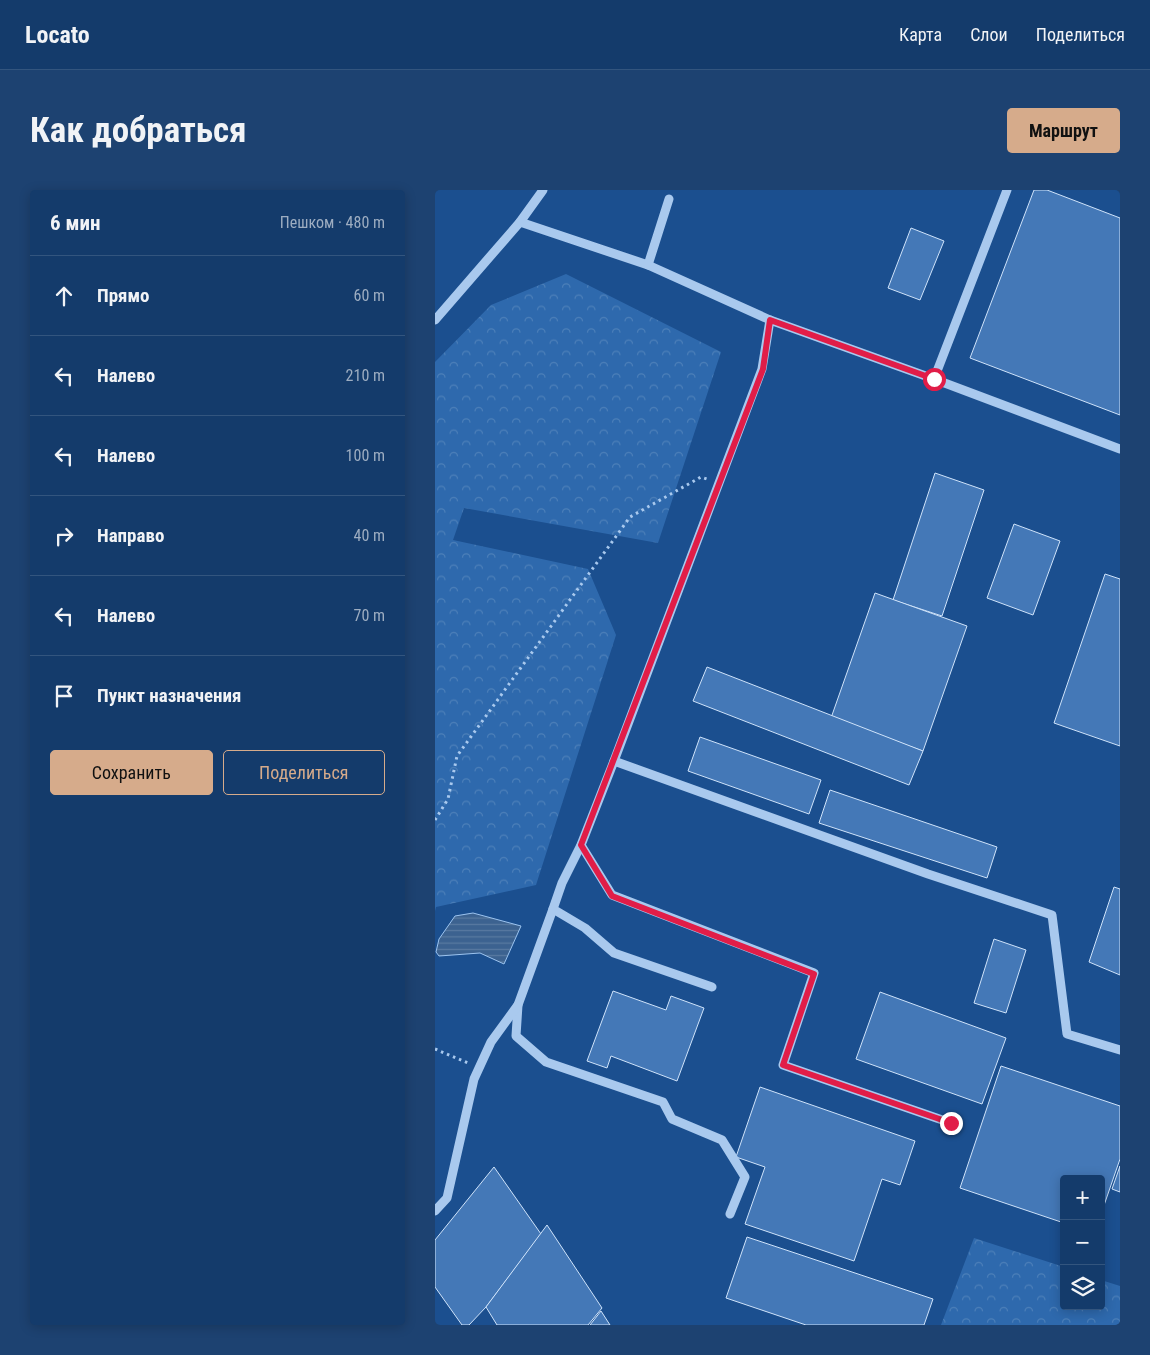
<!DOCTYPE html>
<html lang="ru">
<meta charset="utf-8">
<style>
body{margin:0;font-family:"Roboto Condensed",sans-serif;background:#1d4271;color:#f1f3f6}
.controls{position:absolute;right:15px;bottom:15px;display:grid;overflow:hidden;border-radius:5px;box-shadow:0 2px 12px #0003}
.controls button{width:45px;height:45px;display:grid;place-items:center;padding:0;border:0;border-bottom:1px solid #33557e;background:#143b6b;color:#f1f3f6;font:25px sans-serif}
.stop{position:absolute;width:15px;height:15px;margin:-11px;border:4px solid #e11d48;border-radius:50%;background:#fff}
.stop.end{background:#e11d48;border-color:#fff;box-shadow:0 1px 5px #0008}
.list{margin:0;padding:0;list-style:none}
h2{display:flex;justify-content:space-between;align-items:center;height:65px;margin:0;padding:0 20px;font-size:21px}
h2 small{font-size:16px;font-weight:400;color:#9dadc1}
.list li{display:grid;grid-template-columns:32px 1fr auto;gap:15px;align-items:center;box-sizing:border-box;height:80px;padding:0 20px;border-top:1px solid #33557e}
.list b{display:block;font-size:19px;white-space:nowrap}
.list em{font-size:16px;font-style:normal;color:#9dadc1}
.actions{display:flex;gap:10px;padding:15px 20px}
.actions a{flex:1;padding:11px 0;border:1px solid #d6ab8b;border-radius:5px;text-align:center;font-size:18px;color:#d6ab8b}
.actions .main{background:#d6ab8b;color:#111}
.icon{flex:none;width:28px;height:28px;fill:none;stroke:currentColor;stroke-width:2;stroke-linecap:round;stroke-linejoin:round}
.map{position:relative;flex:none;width:685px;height:1135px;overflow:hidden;border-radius:5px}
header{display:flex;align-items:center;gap:30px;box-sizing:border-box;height:70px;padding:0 25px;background:#143b6b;border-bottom:1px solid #33557e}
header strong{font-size:24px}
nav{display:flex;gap:28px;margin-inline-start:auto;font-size:18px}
.intro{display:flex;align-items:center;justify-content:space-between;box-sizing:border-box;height:120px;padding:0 30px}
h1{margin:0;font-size:35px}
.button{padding:12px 22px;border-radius:5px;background:#d6ab8b;color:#111;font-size:18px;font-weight:700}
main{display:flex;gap:30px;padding:0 30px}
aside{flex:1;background:#143b6b;border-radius:5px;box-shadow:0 2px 12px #0003}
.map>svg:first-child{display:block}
.forest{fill:url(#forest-crowns)}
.water{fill:url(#water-rules);stroke:#9cc4f0}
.building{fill:#4478b7;stroke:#cfe3fa}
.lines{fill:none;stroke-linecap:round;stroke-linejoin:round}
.path{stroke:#a9c9ee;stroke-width:3;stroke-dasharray:2.5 4;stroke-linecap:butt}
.minor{stroke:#a9c9ee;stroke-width:9}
.route{stroke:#e11d48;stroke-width:6}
</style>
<header>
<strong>Locato</strong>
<nav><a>Карта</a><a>Слои</a><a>Поделиться</a></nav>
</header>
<div class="intro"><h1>Как добраться</h1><a class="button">Маршрут</a></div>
<main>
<aside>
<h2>6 мин<small>Пешком · 480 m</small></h2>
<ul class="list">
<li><svg class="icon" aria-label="ahead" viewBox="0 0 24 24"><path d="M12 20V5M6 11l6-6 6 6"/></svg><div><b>Прямо</b></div><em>60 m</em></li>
<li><svg class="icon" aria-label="left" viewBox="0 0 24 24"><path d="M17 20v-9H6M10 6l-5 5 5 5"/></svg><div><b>Налево</b></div><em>210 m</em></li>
<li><svg class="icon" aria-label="left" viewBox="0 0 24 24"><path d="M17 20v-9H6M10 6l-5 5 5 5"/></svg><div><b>Налево</b></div><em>100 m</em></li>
<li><svg class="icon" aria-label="right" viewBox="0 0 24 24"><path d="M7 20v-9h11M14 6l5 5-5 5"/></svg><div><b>Направо</b></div><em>40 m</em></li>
<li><svg class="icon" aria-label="left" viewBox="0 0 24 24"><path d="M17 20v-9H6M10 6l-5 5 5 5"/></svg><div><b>Налево</b></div><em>70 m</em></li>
<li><svg class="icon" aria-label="arrive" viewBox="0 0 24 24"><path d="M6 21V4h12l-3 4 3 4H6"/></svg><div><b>Пункт назначения</b></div></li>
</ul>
<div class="actions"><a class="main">Сохранить</a><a>Поделиться</a></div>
</aside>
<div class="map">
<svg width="685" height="1135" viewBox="0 0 685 1135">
<defs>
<pattern id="forest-crowns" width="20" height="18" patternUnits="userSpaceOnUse" patternTransform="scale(1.25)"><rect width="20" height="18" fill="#2e69ad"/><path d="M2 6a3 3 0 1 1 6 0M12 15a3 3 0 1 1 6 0" fill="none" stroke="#4d80b9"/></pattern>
<pattern id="water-rules" width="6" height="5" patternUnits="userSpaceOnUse" patternTransform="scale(1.25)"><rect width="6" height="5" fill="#3c6290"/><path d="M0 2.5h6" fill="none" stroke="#597aa1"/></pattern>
</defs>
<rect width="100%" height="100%" fill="#1b4f8f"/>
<!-- forest -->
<g class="forest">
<path d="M131,84l155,78 -63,191 -194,-35 -11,32 135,29 28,66 -80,250 -100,22 -1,4v-549l56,-57z"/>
<path d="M539,1048l90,29v39h37v-26l19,6v39h-179z"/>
</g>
<!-- water -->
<path class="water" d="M38,723l48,13 -17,38 -24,-11 -41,3 -3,-4 3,-13 16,-23z"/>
<!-- building -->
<g class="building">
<path d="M599,0h13l73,28v197l-150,-57z"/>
<path d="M476,38l33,13 -24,59 -32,-12z"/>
<path d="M500,283l49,17 -42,126 -49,-16z"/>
<path d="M579,334l46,17 -27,74 -46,-17z"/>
<path d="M670,384l15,5v167l-66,-23z"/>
<path d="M440,403l92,33 -44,125 -92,-33z"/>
<path d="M272,477l216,84 -14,34 -216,-84z"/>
<path d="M265,547l121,43 -12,34 -121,-43z"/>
<path d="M395,600l167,57 -10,31 -168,-55z"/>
<path d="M679,697l6,2v86l-31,-13z"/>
<path d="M559,749l32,11 -20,63 -32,-10z"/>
<path d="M178,801l53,19 5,-14 33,12 -27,73 -66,-25 -4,12 -20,-7z"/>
<path d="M445,802l126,46 -24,66 -126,-45z"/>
<path d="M566,876l119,40v53l-19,55v-35h-37v44l-104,-35z"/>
<path d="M325,897l155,54 -15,44 -18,-6 -28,82 -109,-37 20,-57 -29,-10z"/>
<path d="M685,976v26l-8,-3z"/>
<path d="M59,977l47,67 -55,73 -17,18h-7l-27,-38v-47z"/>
<path d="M112,1035l55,83 -14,17h-91l-11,-18z"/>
<path d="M312,1047l186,62 -9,26h-118l-80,-27z"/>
<path d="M166,1121l9,14h-20z"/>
</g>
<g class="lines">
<!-- path -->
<g class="path">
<path d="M0,630l13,-21 9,-43 173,-239 71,-40 6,2"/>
<path d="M0,859l33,14"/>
</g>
<!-- minor -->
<g class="minor">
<path d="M85,32l128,43 122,55 164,59 186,70"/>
<path d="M213,75l21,-66"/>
<path d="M0,130l85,-98 23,-32"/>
<path d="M499,189l73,-189"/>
<path d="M179,571l314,113 124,41 15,119 53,16"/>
<path d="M146,655l31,50 202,78 -31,92 168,58"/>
<path d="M118,719l-35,96 -2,31 30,26 117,40 9,17 50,21 23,37 -15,37"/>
<path d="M277,797l-98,-34 -29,-25 -32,-19 9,-26 19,-38 33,-84 148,-392 8,-49"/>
<path d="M0,1021l12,-13 27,-119 17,-37 27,-37"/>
</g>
</g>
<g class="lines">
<!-- route -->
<path class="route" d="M499,189l-164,-59 -7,49 -182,476 31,51 202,78 -31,91 168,58"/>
</g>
</svg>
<div class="controls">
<button>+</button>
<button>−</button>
<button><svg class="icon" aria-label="layers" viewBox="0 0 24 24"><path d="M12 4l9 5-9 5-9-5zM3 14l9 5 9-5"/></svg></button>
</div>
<div class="stop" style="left:499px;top:189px"></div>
<div class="stop end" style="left:516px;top:933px"></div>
</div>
</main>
